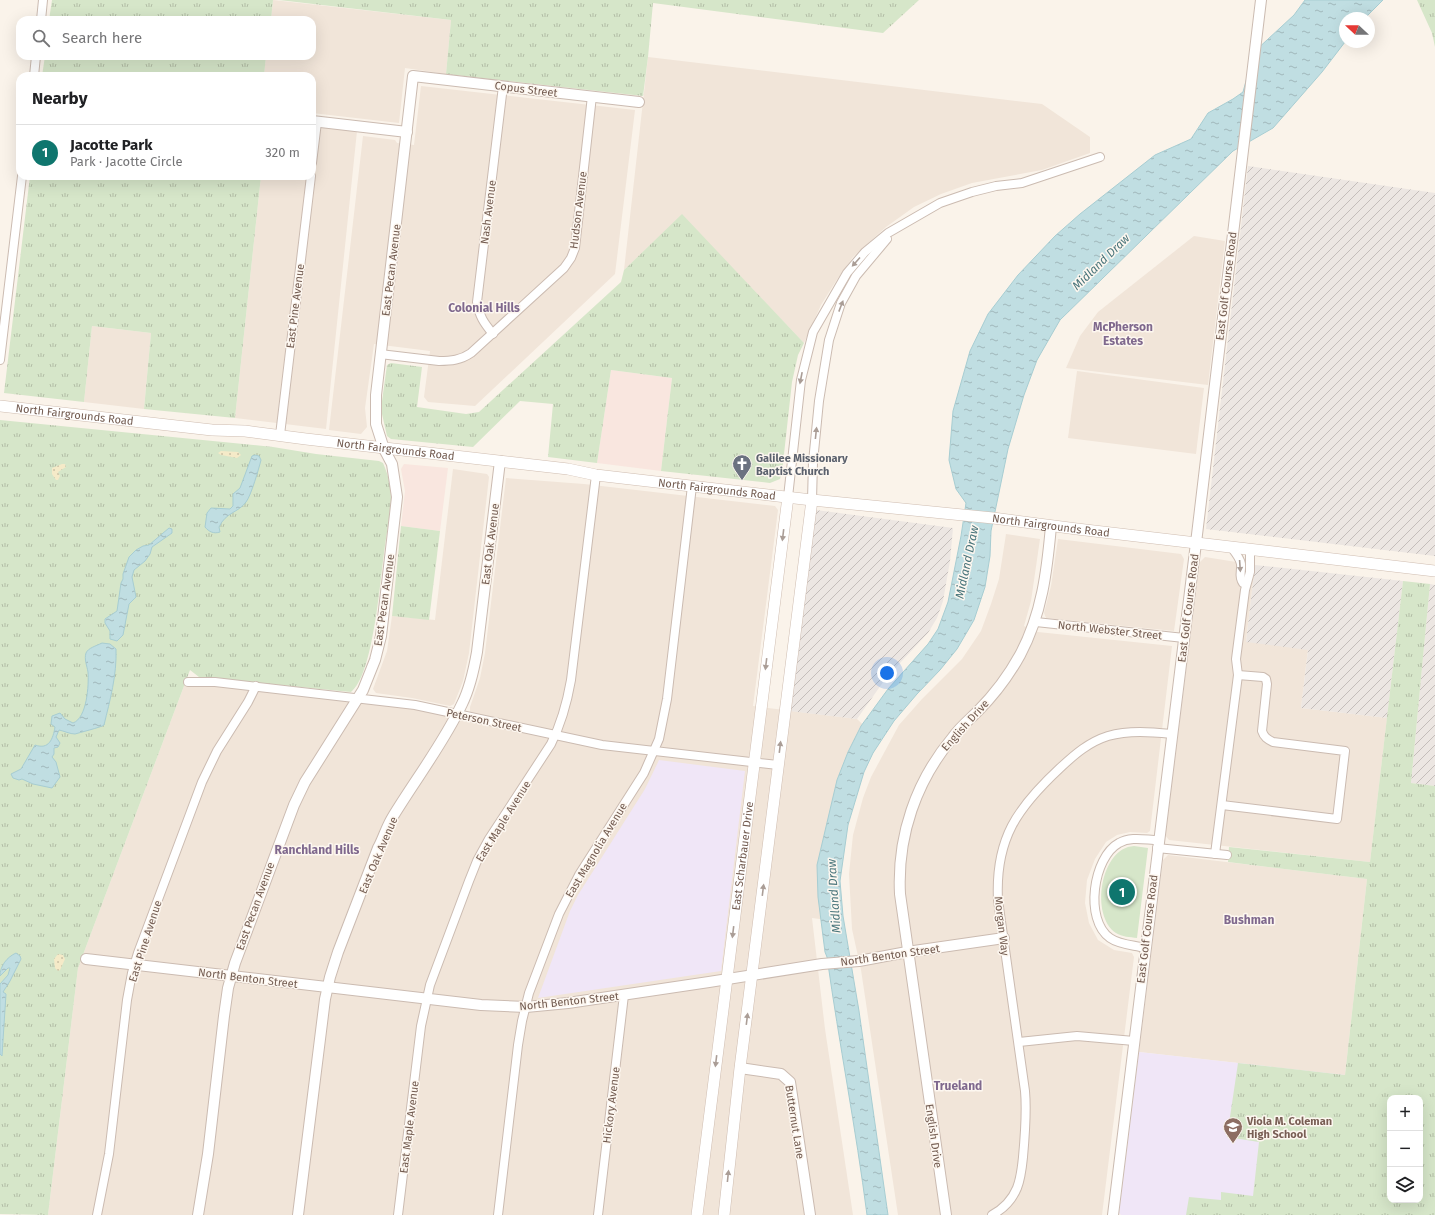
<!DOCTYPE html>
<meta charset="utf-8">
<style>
body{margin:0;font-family:"Fira Sans",sans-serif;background:#f6f6f6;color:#202124}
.controls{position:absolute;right:12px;bottom:12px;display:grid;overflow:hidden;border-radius:8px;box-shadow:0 4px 16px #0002}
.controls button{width:36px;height:36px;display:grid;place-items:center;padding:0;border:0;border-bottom:1px solid #e0e0e0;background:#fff;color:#202124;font:20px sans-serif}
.compass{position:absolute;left:1339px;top:12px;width:36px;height:36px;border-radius:50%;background:#fff;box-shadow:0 4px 16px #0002;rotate:292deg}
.you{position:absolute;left:887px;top:673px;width:14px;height:14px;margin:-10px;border:3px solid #fff;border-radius:50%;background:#1a73e8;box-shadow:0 0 0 6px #1a73e833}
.badge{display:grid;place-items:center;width:26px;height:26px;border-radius:50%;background:#0f766e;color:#fff;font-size:13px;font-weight:700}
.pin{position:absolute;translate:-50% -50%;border:2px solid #fff;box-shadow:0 1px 4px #0006}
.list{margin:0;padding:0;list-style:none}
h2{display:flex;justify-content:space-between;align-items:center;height:52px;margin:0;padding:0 16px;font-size:17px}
h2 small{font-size:13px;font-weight:400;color:#757577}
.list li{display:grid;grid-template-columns:26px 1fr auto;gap:12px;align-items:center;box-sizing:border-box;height:56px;padding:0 16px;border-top:1px solid #e0e0e0}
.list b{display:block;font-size:15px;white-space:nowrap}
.list p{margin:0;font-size:13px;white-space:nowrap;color:#757577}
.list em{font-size:13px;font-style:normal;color:#757577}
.icon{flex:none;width:22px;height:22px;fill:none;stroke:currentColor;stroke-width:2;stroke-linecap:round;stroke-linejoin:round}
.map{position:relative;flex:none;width:1435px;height:1215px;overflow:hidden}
.search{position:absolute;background:#fff;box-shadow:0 4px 16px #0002;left:16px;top:16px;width:300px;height:44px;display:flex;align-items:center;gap:10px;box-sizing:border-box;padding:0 14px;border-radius:12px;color:#757577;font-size:15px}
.panel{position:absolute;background:#fff;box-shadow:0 4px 16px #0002;left:16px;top:72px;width:300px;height:108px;border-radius:12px}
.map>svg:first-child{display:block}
.residential{fill:#f1e5d9}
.commercial{fill:#f9e6df}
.industrial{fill:url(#industrial-furrows)}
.education{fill:#f0e6f7}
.grass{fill:url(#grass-tufts);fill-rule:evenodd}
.sand{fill:url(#sand-dots)}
.park{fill:#d6e6c9}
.water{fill:url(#water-ripples);stroke:#a7cdd2}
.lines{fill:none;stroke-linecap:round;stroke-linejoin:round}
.minor-casing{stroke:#cbbbb1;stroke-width:10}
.tertiary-casing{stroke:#cbbbb1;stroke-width:12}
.secondary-casing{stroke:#cfbdb1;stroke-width:12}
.minor{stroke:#fff;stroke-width:8}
.tertiary{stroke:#fff;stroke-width:10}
.secondary{stroke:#fff;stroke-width:11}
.oneway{fill:#aa9d96}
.labels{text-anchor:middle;stroke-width:3;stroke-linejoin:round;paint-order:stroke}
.street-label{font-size:11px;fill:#725b50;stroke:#fdf7f0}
.worship-label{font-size:11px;font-weight:bold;fill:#5b616d;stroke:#fdf7f0;text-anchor:start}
.education-label{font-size:11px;font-weight:bold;fill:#785e54;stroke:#fdf7f0;text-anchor:start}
.water-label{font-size:12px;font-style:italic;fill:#49757b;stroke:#fdf7f0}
.neighbourhood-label{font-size:12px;font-weight:bold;fill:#7f688d;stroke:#fdf7f0}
</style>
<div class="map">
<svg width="1435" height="1215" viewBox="0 0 1435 1215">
<defs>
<pattern id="industrial-furrows" width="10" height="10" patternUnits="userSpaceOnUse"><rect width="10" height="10" fill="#ece6e2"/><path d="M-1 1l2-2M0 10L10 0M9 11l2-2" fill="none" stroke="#c4bdba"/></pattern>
<pattern id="grass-tufts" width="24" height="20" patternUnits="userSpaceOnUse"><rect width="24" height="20" fill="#d6e6c9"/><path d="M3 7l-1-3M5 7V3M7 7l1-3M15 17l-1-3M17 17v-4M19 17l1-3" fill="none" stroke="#b2bda6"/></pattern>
<pattern id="sand-dots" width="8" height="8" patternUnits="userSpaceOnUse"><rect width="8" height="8" fill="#f5eac8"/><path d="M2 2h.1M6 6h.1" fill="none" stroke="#cbc1a5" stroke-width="1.8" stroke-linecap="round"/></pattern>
<pattern id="water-ripples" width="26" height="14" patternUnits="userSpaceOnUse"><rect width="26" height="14" fill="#c0dee2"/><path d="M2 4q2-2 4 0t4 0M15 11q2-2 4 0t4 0" fill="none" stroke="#a0b7ba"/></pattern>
</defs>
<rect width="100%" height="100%" fill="#faf3ea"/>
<!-- residential -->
<g class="residential">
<path d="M273,0l178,20 -5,54 -41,-6 -6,55 -87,-10v-37h-48l2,-20h46v-36h-41z"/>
<path d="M648,57l394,47 48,33v16l-48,17 -70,13 -31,11 -27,13 -28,20 -33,30 -17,24 -15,24 -17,38 -122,-128 -58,55z"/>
<path d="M421,86l214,24 -20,164 -140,132 -47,-4 -4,-5 6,-46 -56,-7 -9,64 2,19 -6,7 -32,-4 34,-294 32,4 2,3 17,2z"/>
<path d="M312,127l45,4 -31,298 -91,-11 26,-242h51z"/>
<path d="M1194,236l31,5 -17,144 -142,-17 14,-32 18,-24z"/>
<path d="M92,326l59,7 -7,76 -60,-7z"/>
<path d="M1077,371l127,17 -8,66 -128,-16z"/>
<path d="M453,469l34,5 2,3 -20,176 -6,28 -9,23 -4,2 -38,-8 -36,-5 -3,-4 14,-38 5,-35 43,4z"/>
<path d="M506,478l78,6 191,22 3,4 -25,196 104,13 17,16 -24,54 -15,132 -23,-3 13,111 28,186h-805l30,-247 109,-290 202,23 81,12v-6l10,-29 5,-25z"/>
<path d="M1006,534l34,5 -9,62 -7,25 14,6 134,14 -22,185 -3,2 -17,-1 -13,3 -11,7 -11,17 -8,21 -2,23 4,20 9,17 16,10 18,3 2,4 -32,258h-204l-37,-245 -9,-41 -3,-55 4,-39 10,-37 8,-21 28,-52 23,-26 40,-40 19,-28 10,-27 8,-25z"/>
<path d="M1058,539l123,15 3,5 -10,72 -128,-13 -2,-5 7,-27z"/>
<path d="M1205,557l50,8 -9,76 62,8 -7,59 86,10 -17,144 -201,-22 -4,-5 35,-273z"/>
<path d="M1168,855l199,24 -22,196 -206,-23 24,-192z"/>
</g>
<!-- commercial -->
<g class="commercial">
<path d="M611,370l61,8 -11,93 -64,-8z"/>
<path d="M404,464l44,4 -8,63 -39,-5 4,-35 -4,-22z"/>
</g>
<!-- industrial -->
<g class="industrial">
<path d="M1248,166l187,27v363l-229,-27z"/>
<path d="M816,510l137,18 -3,33 -7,40 -6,17 -9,15 -42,45 -29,41 -68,-8 24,-196z"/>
<path d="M1255,565l148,16 -16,137 -86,-10 7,-58 -62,-8z"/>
<path d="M1430,584l5,1v201l-24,-3z"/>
</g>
<!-- education -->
<g class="education">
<path d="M659,760l86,11 -24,200 -183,27 32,-87 8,-16 67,-106z"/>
<path d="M1139,1052l206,23 -15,140h-209l-2,-2z"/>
</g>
<!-- grass -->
<g class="grass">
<path d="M52,0h221l-2,20h-222z"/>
<path d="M279,0h640l-36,33 -230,-30 -5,54 -5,39 -197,-22 5,-54z"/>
<path d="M1417,0h18v47l-3,-14z"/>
<path d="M45,56h221l-2,20h-222z"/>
<path d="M30,176h231l-26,242 -91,-9 7,-76 -59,-7 -8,76 -80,-9z"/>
<path d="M682,214l122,129 -6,12 -6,27 -10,90 -2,7 -10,4 -109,-12 11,-93 -61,-8 -14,93 -49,-6 5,-53 -33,-3 -47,46 -82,-8 -4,-3 -5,-22v-13l5,-36 4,-2 31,4 -5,40 49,7 13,-2 142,-130 3,-12z"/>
<path d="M0,420l273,27 43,7 63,7 4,2c5,11 8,23 8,36 -1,18 -5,37 -7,54 -4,29 -11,123 -33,139l-152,-15 -9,-7 -112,298 -30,247 -48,-1z"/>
<path d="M401,526l39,5 -11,89 -37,-4z"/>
<path d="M1403,581l27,3 -19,199 24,3v429h-249l3,-18 32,3v-8l32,4 6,-54 -32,-5 11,-74 107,12 22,-196 -139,-17 1,-15 141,15zM1390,1098h30v102h-30z"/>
</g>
<!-- sand -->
<g class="sand">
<path d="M221,451l17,1 3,3 -4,3 -16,-3 -3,-2z"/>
<path d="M62,464h3l1,3 -8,5 2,4 -2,4h-2l-4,-6v-6z"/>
<path d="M58,954l5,1 2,4 -5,11 -2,1 -3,-3 -1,-9z"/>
</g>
<!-- park -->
<path class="park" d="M1134,846l14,2 -11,90c-7,-1 -15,-1 -21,-5 -26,-17 -16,-85 18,-87z"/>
<!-- water -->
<g class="water">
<path d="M1305,0h78l-18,18h-20v24l-23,30 -49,56 -40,23 -173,169 -23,40 -13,35 -16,54 -17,82 -1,25 -5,31 -11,33 -17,29 -17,21 -23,24 -23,27 -21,32 -9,19 -16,53 -8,56 3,35 16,95 29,204h-21c-11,-86 -28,-172 -40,-258l-2,-5 -7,-55 -1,-32 20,-85 11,-28 13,-26 27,-37 40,-45 10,-15 10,-27 13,-66 5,-33 -10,-14 -7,-29 4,-49 17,-60 18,-37 30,-39 37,-39 25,-22 75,-59 36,-16 17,-26 25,-14 10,-7 11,-40 40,-37z"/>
<path d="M255,455l4,1 2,4c-2,8 -10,36 -15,42 -8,11 -20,10 -27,25l1,5c-6,2 -11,0 -15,-5l2,-14 4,-5 19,1 3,-3v-12l7,-6 12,-32z"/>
<path d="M169,528l3,1v4l-20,14 -2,7 -5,7 -11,9 -2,7 4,20 -7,7 -6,31 -6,6 -7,-2v-8l-5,-8v-4l12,-8 4,-28 2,-4v-5l6,-17 7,-7 7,-4 6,-1z"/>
<path d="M102,643l8,1 6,5c1,26 -6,51 -12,76 -2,2 -26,8 -29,9 -5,0 -11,-3 -16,-4l-3,7 4,6 -2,4 -4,1v6l-2,3 4,5 4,15 -8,11 -19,-4 -11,-5 -3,1 -6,-2 -2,-4 10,-5 14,-24c14,5 18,-6 20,-18l-4,-3 1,-8 8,-3 5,6 8,4c14,-5 16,-38 15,-51 -1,-6 -4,-13 -2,-19 2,-5 10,-7 16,-10z"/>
<path d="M16,953l4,3 1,3 -11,22 -7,11 3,2 -4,62 -2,-2v-70l8,-9 2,-7h-2l-8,8c0,-10 7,-19 16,-23z"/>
</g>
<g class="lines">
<defs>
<g id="minor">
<path d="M41,20l2,-20"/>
<path d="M34,76l2,-20"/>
<path d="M312,163l5,-41"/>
<path d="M493,334c-9,-11 -14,-18 -16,-32l26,-216"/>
<path d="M380,354l59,7c12,0 22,-1 32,-8l93,-85 7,-10 4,-10 17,-152"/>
<path d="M0,360l22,-184"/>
<path d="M280,435l31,-259"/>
<path d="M788,497l13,-117 12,-48 34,-59 18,-21 23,-19 52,-30 32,-11 24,-6 26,-3 78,-26"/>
<path d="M812,500l1,-38 6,-61 10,-61 12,-37 15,-27 31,-37"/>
<path d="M1231,547c4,5 9,11 10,17 1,7 -3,12 2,19l3,1"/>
<path d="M1036,622l148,16"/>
<path d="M188,682h27l200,23 187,40 176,20"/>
<path d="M1222,805l115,14 8,-68 -72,-9c-6,-3 -9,-5 -11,-11l5,-47 -1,-5 -3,-2 -25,-2"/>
<path d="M1157,848l70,7"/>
<path d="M1215,854l23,-179 -2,-16 9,-69 5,-18v-23"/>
<path d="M1145,948c-11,-3 -25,-3 -35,-10 -26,-18 -17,-81 9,-95 12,-7 27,-3 39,-3"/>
<path d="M1019,1042l58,-6 57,5"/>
<path d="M97,1215l12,-61 18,-154 5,-27 6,-20 64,-171 15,-31 31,-49 8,-16"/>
<path d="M398,1215l23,-189 9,-41 39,-104 8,-20 12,-22 62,-95c10,-20 16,-41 20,-64l25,-205"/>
<path d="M498,1215l20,-170 4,-24 7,-28 30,-79 20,-39 65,-102 15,-34 8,-40 25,-213"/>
<path d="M598,1215l26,-220"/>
<path d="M992,1215c11,-6 20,-15 25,-27 4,-10 5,-21 6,-31 2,-22 4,-44 2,-66l-27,-191c-3,-61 19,-92 62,-132 15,-14 29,-26 48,-32 21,-6 43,-4 64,-2"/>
</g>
<g id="tertiary">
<path d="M312,121l95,11"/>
<path d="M86,959l395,46 45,2 42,-4 141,-21 113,-18 37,-3 48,-9 97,-14"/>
<path d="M740,1068l41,6 9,8 20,133"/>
<path d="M198,1215l10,-61 16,-138 4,-28 7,-25 59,-158 11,-23 58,-92 12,-30 6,-24 16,-139 -5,-33 -8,-15 -8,-25v-29l37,-319 226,26"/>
<path d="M298,1215l27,-216 5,-22 8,-25 40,-104c5,-9 8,-20 14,-30 23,-38 51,-74 70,-114 8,-16 12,-35 15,-52l23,-191"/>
<path d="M946,1215l-46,-321c-3,-58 16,-113 53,-157 7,-10 17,-18 25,-26 17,-17 31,-36 42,-56 22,-41 27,-84 31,-129"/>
<path d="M1113,1215l83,-672 65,-543"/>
</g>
<g id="secondary">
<path id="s1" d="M0,406l212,24 33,1 61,8 262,30 28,6 216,25 181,18 84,11 358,42"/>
<path id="s2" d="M697,1215l91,-718"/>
<path d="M724,1215l16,-147 72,-568"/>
</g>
</defs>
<!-- minor casing -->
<use href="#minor" class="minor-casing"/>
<!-- tertiary casing -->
<use href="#tertiary" class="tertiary-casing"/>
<!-- secondary casing -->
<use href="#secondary" class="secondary-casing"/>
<!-- minor -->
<use href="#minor" class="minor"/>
<!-- tertiary -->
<use href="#tertiary" class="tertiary"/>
<!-- secondary -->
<use href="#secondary" class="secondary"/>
</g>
<!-- one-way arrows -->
<defs><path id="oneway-solid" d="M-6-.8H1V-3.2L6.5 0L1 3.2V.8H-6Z"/></defs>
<g class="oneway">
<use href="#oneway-solid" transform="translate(856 262) rotate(132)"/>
<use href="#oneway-solid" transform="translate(841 306) rotate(-69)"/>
<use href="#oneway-solid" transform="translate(801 378) rotate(101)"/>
<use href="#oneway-solid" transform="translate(816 433) rotate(-84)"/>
<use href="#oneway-solid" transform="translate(783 535) rotate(97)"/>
<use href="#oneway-solid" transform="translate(1240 566) rotate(86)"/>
<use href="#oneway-solid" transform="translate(766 664) rotate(97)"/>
<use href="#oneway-solid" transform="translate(780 747) rotate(-83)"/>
<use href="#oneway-solid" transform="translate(763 890) rotate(-83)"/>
<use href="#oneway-solid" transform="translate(733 932) rotate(97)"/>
<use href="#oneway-solid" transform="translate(747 1019) rotate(-83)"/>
<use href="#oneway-solid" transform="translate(716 1061) rotate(97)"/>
<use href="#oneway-solid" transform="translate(728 1176) rotate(-84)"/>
</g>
<!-- icons -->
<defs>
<symbol id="church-pin" viewBox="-11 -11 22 30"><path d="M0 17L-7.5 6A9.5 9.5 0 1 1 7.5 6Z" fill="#6b7280" stroke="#fdf7f0"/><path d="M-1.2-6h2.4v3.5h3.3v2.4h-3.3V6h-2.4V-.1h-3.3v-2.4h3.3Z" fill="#fff"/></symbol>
<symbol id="school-pin" viewBox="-11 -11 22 30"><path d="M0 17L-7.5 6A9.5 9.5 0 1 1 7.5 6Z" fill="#8d6e63" stroke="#fdf7f0"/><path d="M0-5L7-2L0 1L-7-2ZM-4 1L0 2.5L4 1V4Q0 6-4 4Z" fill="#fff"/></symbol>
</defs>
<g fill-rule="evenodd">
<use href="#church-pin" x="731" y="453" width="22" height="30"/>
<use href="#school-pin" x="1222" y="1116" width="22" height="30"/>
</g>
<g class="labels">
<!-- street labels -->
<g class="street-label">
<text transform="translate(526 89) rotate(7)" y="4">Copus Street</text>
<text transform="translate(578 210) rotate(-83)" y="4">Hudson Avenue</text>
<text transform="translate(488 212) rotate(-83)" y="4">Nash Avenue</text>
<text transform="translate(391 270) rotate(-83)" y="4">East Pecan Avenue</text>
<text transform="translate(1226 286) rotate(-83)" y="4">East Golf Course Road</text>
<text transform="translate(295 306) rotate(-83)" y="4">East Pine Avenue</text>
<text dy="4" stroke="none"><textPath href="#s1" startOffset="75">North Fairgrounds Road</textPath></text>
<text dy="4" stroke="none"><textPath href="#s1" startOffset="398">North Fairgrounds Road</textPath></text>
<text dy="4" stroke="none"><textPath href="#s1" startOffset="722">North Fairgrounds Road</textPath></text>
<text dy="4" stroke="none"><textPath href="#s1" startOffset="1058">North Fairgrounds Road</textPath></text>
<text transform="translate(490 544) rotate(-83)" y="4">East Oak Avenue</text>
<text transform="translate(384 600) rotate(-82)" y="4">East Pecan Avenue</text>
<text transform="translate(1188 608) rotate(-83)" y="4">East Golf Course Road</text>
<text transform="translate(1110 630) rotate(6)" y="4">North Webster Street</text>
<text transform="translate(484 720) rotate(12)" y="4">Peterson Street</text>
<text transform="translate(965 725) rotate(-48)" y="4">English Drive</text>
<text transform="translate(503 821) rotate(-58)" y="4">East Maple Avenue</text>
<text transform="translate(596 850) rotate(-59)" y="4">East Magnolia Avenue</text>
<text transform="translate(378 855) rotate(-67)" y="4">East Oak Avenue</text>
<text dy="4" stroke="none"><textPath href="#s2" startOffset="362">East Scharbauer Drive</textPath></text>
<text transform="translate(255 906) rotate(-70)" y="4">East Pecan Avenue</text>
<text transform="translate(1002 926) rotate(83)" y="4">Morgan Way</text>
<text transform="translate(1147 929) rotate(-83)" y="4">East Golf Course Road</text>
<text transform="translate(145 941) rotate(-72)" y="4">East Pine Avenue</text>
<text transform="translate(890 955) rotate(-8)" y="4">North Benton Street</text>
<text transform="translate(248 978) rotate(7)" y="4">North Benton Street</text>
<text transform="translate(569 1001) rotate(-6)" y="4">North Benton Street</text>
<text transform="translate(611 1105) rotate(-83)" y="4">Hickory Avenue</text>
<text transform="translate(795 1122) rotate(81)" y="4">Butternut Lane</text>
<text transform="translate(409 1127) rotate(-83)" y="4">East Maple Avenue</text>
<text transform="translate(934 1136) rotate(82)" y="4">English Drive</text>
</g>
<!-- worship labels -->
<g class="worship-label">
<text x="756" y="462">Galilee Missionary<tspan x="756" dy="13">Baptist Church</tspan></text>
</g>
<!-- education labels -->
<g class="education-label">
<text x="1247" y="1125">Viola M. Coleman<tspan x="1247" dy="13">High School</tspan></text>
</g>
<!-- water labels -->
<g class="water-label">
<text transform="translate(1101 262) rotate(-44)" y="4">Midland Draw</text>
<text transform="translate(967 562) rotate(-78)" y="4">Midland Draw</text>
<text transform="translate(834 896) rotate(-94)" y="4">Midland Draw</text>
</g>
<!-- neighbourhood labels -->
<g class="neighbourhood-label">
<text x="484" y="312">Colonial Hills</text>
<text x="1123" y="331">McPherson<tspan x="1123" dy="14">Estates</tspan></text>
<text x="317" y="854">Ranchland Hills</text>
<text x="1249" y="924">Bushman</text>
<text x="958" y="1090">Trueland</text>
</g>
</g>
</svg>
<div class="controls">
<button>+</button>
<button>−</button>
<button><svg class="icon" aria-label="layers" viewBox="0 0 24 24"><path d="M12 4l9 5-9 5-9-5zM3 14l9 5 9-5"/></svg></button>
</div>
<svg class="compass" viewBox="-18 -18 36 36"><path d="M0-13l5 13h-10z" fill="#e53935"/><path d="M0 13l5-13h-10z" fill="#757577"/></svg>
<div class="you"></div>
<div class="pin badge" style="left:1122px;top:892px">1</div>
<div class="search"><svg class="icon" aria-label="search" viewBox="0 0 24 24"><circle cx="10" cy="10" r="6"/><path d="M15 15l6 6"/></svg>Search here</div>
<section class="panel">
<h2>Nearby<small></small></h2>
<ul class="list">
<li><span class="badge">1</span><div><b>Jacotte Park</b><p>Park · Jacotte Circle</p></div><em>320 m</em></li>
</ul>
</section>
</div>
